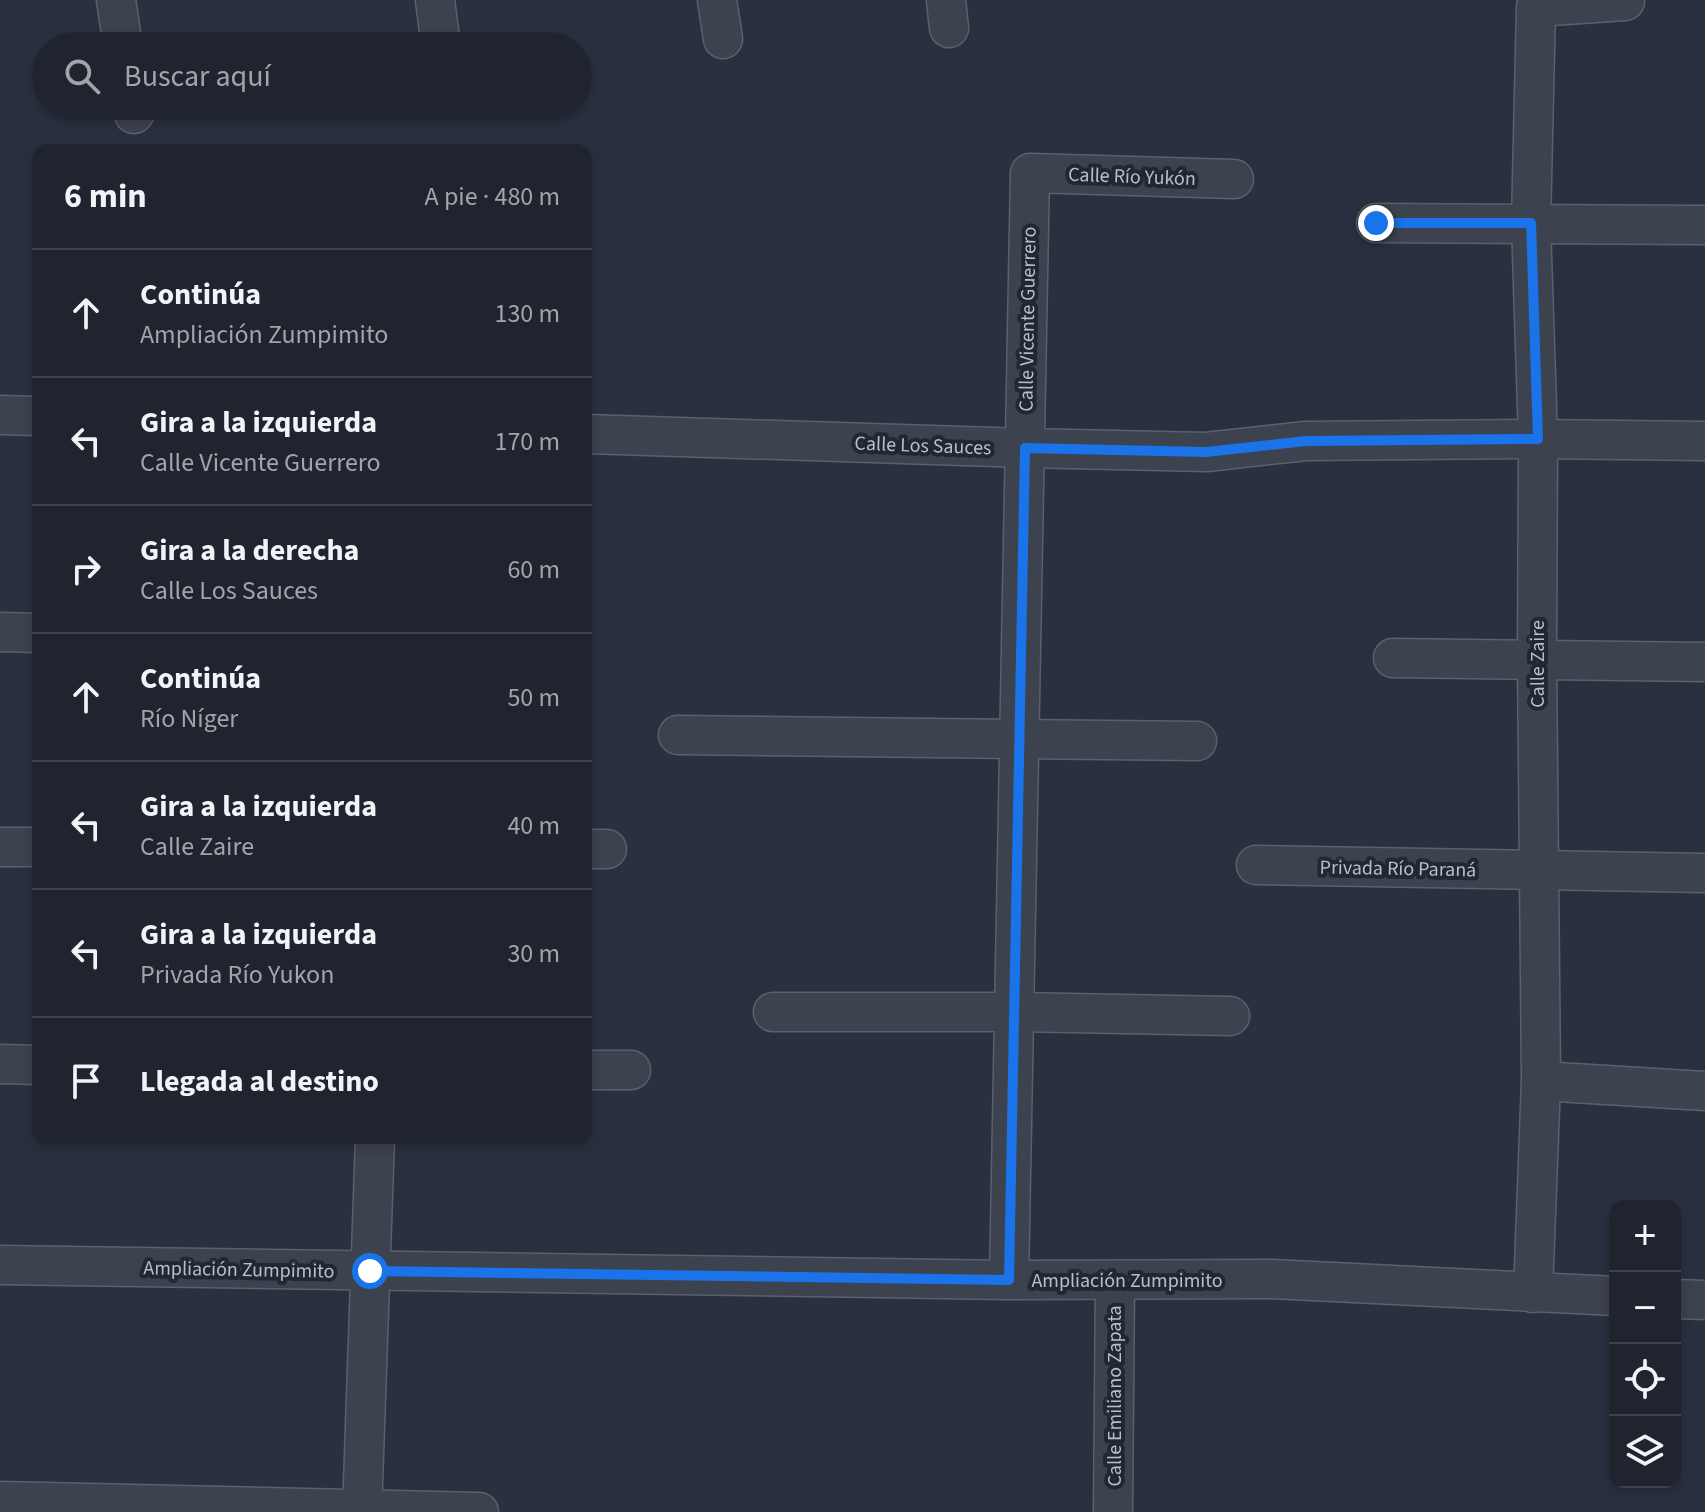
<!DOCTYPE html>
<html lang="es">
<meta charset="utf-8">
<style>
body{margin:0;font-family:"Source Sans 3",sans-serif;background:#272c37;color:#f1f3f6}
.controls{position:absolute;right:24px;bottom:24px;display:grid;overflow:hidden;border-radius:16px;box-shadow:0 4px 12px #0003}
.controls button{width:72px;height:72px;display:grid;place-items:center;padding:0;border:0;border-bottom:2px solid #3c414b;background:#1f242f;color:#f1f3f6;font:40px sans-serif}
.stop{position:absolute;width:24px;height:24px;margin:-18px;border:6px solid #1a73e8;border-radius:50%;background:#fff}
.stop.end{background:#1a73e8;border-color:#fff;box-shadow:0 2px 8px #0008}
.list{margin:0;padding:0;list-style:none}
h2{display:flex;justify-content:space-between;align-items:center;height:104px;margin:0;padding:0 32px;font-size:34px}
h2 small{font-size:26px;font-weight:400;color:#a1a4aa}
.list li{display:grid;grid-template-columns:52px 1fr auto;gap:24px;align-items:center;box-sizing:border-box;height:128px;padding:0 32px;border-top:2px solid #3c414b}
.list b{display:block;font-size:30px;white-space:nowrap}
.list p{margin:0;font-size:26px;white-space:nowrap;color:#a1a4aa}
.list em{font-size:26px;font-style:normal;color:#a1a4aa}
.icon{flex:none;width:44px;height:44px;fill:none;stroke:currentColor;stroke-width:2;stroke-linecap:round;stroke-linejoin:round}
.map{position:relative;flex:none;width:1705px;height:1512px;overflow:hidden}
.search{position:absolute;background:#1f242f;box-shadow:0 4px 12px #0003;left:32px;top:32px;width:560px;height:88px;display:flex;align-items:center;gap:20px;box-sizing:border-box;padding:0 28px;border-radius:44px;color:#a1a4aa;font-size:30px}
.panel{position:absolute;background:#1f242f;box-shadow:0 4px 12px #0003;left:32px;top:144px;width:560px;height:1000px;border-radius:16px}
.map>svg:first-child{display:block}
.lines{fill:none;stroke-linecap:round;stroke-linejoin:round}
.street-casing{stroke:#5b606c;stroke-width:41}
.street{stroke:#3d424f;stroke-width:38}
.route{stroke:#1a73e8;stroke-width:10}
.labels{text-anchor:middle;stroke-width:8;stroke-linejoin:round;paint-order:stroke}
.street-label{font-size:20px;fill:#babec9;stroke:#222734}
</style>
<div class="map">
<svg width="1705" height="1512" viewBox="0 0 1705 1512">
<rect width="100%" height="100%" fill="#29303f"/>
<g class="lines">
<defs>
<g id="street">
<path d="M116,0l7,46"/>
<path d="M435,0l6,46"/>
<path d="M717,0l6,39"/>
<path d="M946,0l3,28"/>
<path d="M133,106l1,8"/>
<path d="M1376,223l329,2"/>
<path d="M0,415l38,1"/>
<path d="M586,434l439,14 181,4 100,-11 232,-2 167,2"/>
<path d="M0,632l38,1"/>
<path d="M1393,658l312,4"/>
<path d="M678,735l519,6"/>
<path d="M0,847h38"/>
<path d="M586,849h21"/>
<path d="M1256,865l449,8"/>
<path d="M773,1012h242l215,4"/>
<path d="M0,1064l38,1"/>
<path d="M586,1070h45"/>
<path d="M1541,1081l164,10"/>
<path d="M0,1265l1009,15 263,-1 343,17"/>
<path d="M1009,1280l21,-1107 204,6"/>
<path d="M1533,1293l8,-212 -4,-420 1,-222 -7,-216 5,-216 89,-6"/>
<path d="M1675,1299l30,1"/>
<path d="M0,1501l479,11"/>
<path d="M362,1512l13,-374"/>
<path d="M1113,1512l2,-232"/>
</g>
</defs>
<!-- street casing -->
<use href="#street" class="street-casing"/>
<!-- street -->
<use href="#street" class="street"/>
</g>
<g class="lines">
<!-- route -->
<path class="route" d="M370,1271l639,9 16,-832 181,4 100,-11 232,-2 -7,-216h-155"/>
</g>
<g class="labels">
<!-- street labels -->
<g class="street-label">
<text transform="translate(1132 176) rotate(2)" y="7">Calle Río Yukón</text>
<text transform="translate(1027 319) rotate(-89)" y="7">Calle Vicente Guerrero</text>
<text transform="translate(923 445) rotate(2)" y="7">Calle Los Sauces</text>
<text transform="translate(1537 664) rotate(-90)" y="7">Calle Zaire</text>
<text transform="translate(1398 868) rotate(1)" y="7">Privada Río Paraná</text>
<text transform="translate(239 1269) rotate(1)" y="7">Ampliación Zumpimito</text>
<text x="1127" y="1287">Ampliación Zumpimito</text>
<text transform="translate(1114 1396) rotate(-90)" y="7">Calle Emiliano Zapata</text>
</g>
</g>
</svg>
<div class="controls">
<button>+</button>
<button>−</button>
<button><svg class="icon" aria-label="locate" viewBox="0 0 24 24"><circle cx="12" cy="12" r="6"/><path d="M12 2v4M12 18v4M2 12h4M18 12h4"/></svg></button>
<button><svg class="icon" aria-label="layers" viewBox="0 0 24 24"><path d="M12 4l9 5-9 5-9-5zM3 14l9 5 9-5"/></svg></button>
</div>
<div class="stop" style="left:370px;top:1271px"></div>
<div class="stop end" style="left:1376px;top:223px"></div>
<div class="search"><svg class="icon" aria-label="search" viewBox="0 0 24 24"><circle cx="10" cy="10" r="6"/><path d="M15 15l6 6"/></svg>Buscar aquí</div>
<section class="panel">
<h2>6 min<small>A pie · 480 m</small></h2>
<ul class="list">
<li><svg class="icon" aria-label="ahead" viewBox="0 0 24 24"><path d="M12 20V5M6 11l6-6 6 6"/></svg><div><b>Continúa</b><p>Ampliación Zumpimito</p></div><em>130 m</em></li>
<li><svg class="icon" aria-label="left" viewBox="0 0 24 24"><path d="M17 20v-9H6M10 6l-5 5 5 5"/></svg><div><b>Gira a la izquierda</b><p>Calle Vicente Guerrero</p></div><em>170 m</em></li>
<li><svg class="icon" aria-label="right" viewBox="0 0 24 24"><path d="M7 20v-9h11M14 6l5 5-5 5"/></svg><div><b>Gira a la derecha</b><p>Calle Los Sauces</p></div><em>60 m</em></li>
<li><svg class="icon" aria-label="ahead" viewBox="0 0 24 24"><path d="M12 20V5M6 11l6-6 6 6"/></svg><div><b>Continúa</b><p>Río Níger</p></div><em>50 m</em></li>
<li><svg class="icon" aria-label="left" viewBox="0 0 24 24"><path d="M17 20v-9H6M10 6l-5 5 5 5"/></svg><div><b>Gira a la izquierda</b><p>Calle Zaire</p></div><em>40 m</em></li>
<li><svg class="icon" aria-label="left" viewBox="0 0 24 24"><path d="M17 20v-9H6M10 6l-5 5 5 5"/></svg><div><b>Gira a la izquierda</b><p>Privada Río Yukon</p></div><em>30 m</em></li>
<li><svg class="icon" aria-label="arrive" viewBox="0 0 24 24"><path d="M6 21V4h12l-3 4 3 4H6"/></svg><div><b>Llegada al destino</b></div></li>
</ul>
</section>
</div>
